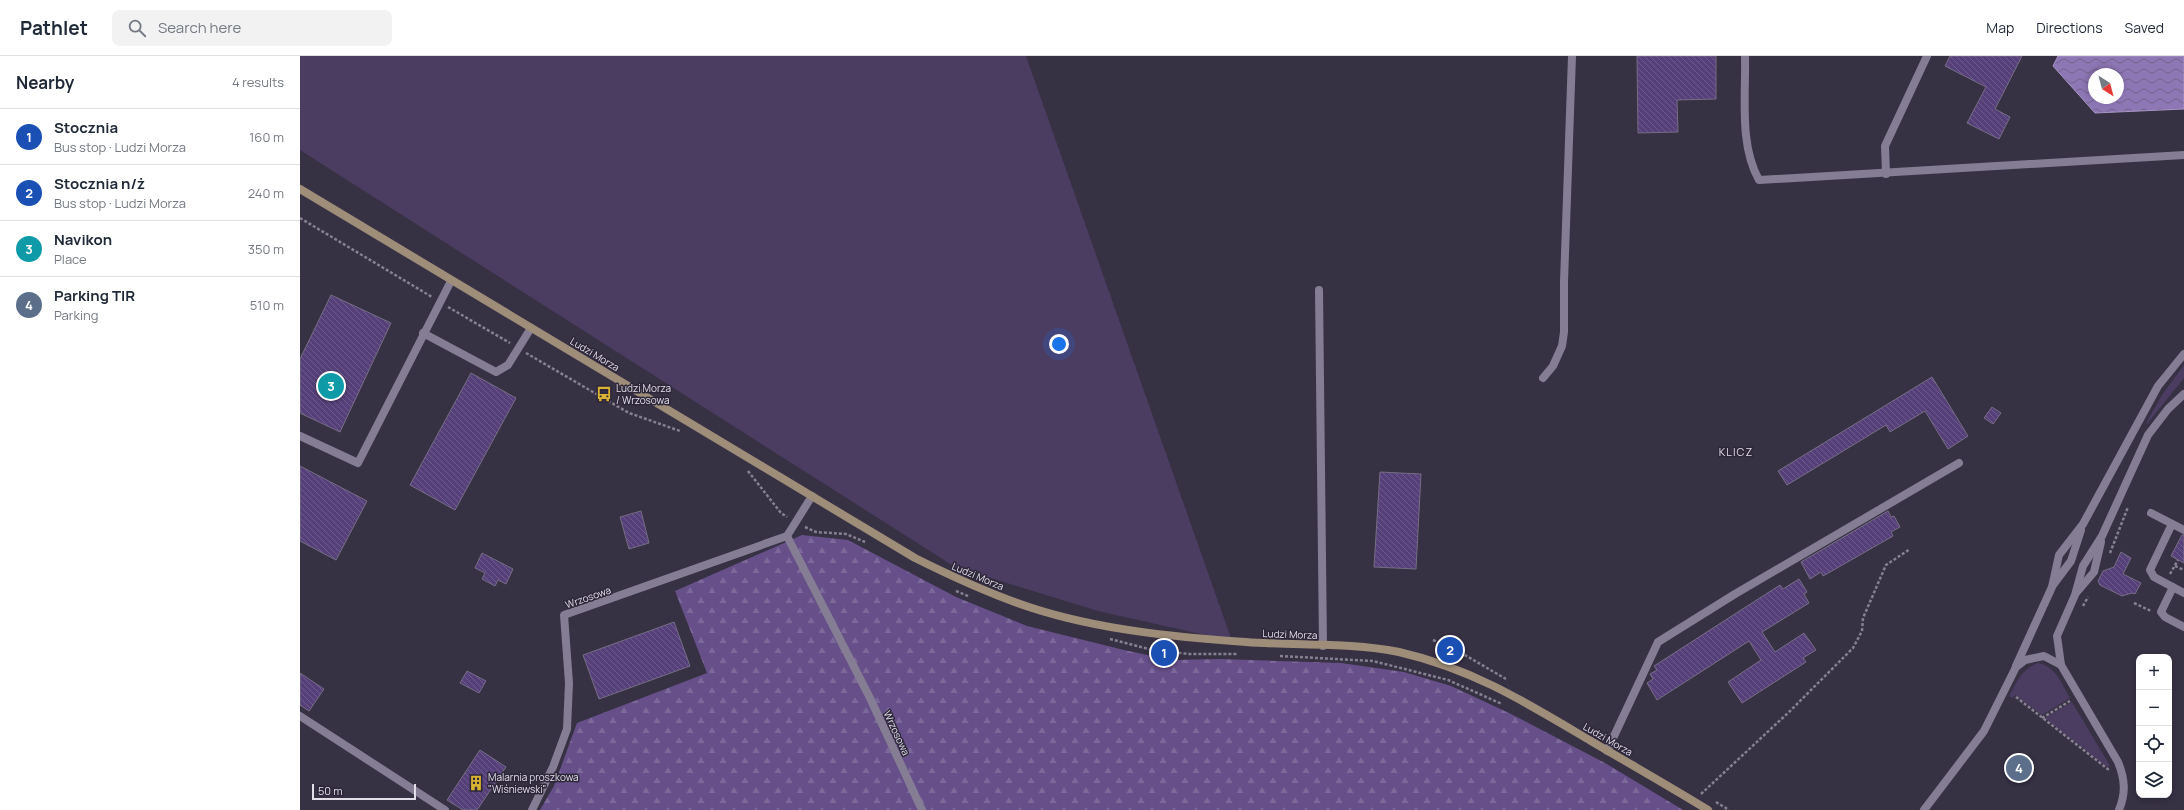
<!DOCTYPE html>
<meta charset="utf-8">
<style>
body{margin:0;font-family:Manrope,sans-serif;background:#f2f2f3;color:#1f2937}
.controls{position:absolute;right:12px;bottom:12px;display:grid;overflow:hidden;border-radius:8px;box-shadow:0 2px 6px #0003}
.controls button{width:36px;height:36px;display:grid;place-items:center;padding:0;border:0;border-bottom:1px solid #e0e1e3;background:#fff;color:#1f2937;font:20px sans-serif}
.compass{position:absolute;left:1788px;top:12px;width:36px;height:36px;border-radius:50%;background:#fff;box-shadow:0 2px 6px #0003;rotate:144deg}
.scale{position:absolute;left:12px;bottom:10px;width:104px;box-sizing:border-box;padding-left:4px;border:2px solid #e1dde9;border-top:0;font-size:11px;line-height:14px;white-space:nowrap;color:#e1dde9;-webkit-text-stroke:3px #2d2739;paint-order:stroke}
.you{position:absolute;left:759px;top:288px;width:14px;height:14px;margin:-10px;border:3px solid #fff;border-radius:50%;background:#1a73e8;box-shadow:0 0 0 6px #1a73e833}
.badge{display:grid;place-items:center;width:26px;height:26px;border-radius:50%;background:#736735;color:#fff;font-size:13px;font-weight:700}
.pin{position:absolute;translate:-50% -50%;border:2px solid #fff;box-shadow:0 1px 4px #0006}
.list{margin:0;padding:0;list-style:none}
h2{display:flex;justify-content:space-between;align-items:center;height:52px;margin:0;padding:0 16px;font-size:17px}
h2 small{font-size:13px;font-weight:400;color:#747a83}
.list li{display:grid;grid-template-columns:26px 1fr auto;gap:12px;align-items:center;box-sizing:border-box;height:56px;padding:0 16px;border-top:1px solid #e0e1e3}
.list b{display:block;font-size:15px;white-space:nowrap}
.list p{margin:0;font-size:13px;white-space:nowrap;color:#747a83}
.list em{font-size:13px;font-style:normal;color:#747a83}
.icon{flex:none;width:22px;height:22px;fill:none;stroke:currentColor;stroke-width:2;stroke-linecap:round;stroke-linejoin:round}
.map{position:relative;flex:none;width:1884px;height:754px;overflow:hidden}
header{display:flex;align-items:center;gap:24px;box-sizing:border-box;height:56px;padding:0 20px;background:#fff;border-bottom:1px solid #e0e1e3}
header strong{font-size:19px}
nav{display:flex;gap:22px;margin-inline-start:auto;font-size:14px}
.search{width:280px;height:36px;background:#f2f2f3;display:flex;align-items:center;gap:10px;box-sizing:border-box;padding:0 14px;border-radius:8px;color:#747a83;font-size:15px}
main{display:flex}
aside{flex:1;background:#fff}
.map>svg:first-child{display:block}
.grass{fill:#4b3d62}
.forest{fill:url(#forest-firs)}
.water{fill:url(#water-waves);stroke:#a796c5;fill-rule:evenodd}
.building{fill:url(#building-back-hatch);stroke:#756e84}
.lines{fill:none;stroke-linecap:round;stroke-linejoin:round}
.path{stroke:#868191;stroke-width:2.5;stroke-dasharray:3 2;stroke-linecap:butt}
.lane{stroke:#847d93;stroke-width:8}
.street{stroke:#847d93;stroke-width:8}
.secondary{stroke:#9e8d78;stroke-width:8}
.labels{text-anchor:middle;stroke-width:3;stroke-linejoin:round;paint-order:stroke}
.street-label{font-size:10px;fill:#e1dde9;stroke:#2d2739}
.poi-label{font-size:10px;fill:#e1dde9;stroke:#2d2739;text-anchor:start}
.neighbourhood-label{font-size:11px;letter-spacing:1px;fill:#e1dde9;stroke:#2d2739}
</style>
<header>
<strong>Pathlet</strong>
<div class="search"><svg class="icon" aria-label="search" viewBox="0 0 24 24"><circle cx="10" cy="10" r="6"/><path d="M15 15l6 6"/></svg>Search here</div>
<nav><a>Map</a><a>Directions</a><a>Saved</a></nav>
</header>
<main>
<aside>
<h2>Nearby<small>4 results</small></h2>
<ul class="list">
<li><span class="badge" style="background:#1a4fb4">1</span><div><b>Stocznia</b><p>Bus stop · Ludzi Morza</p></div><em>160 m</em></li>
<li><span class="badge" style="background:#1a4fb4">2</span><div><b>Stocznia n/ż</b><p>Bus stop · Ludzi Morza</p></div><em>240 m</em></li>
<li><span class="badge" style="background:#0f9aa8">3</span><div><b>Navikon</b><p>Place</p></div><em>350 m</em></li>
<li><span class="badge" style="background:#5c6f8a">4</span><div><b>Parking TIR</b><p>Parking</p></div><em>510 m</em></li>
</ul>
</aside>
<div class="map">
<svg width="1884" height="754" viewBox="0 0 1884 754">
<defs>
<pattern id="forest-firs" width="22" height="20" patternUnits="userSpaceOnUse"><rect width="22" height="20" fill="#67508a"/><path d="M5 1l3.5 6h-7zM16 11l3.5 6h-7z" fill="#7c699a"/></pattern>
<pattern id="water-waves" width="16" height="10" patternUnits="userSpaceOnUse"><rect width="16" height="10" fill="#8e77b5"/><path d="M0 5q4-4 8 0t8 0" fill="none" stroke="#74648e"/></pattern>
<pattern id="building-back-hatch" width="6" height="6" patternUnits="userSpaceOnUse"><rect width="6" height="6" fill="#564079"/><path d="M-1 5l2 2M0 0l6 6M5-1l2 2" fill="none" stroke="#6e5b8c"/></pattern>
</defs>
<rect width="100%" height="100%" fill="#373144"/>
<!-- grass -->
<g class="grass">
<path d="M0,0h726l206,585 -134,-30 -143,-44 -655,-417z"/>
<path d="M1884,309v13l-37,46 -1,-1 16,-28z"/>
<path d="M1738,607c19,4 23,20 32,35l-28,17 -27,-20 -2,3 -4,-2c8,-15 13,-27 29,-33z"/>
<path d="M1772,646l38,64 -3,1 -62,-49z"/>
</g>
<!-- forest -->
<path class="forest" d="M502,479l46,5 108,57 71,29 97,24 47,10 50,-1 120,4 63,9 47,14 58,27 96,50 78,47h-1143l14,-24 23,-63 130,-50 -32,-82z"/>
<!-- water -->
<path class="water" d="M1758,0h126v53l-89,4 -42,-47zM1794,18h24v24h-24z"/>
<!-- building -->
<g class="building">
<path d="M1337,0h79v43l-39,1 1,32 -40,1z"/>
<path d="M1650,0h72l-27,53 15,8 -11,22 -32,-16 19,-36 -41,-21z"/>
<path d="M31,239l60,28 -51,109 -40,-19v-54z"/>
<path d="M171,317l45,25 -61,112 -45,-25z"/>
<path d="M1632,321l36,59 -20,13 -23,-38 -35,21 -4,-7 -99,60 -9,-14z"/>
<path d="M1692,351l9,6 -8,11 -9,-6z"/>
<path d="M0,410l67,35 -31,59 -36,-19z"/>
<path d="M1080,416l41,2 -5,95 -42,-2z"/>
<path d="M341,455l8,32 -20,6 -9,-32z"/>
<path d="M1588,455l3,6 3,-1 6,11 -9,5 2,4 -70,40 -2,-4 -11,7 -9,-17z"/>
<path d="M1882,479h2v28l-13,-7z"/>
<path d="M1821,496l10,6 -8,16 18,9 -6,11 -3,-1 -10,3 -22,-11 -2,-4 5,-10 11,-4z"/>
<path d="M182,497l31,16 -7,15 -8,-4 -3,6 -13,-7 3,-6 -10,-5z"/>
<path d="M1499,523l8,13 -3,2 5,9 -47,29 13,20 29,-19 12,17 -13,8 3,4 -64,41 -14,-21 33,-22 -12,-19 -92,59 -10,-17 6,-4 -3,-5 7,-4 -3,-4 126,-81 3,4z"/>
<path d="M374,566l16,44 -91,33 -16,-44z"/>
<path d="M167,615l19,10 -7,12 -19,-10z"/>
<path d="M0,617l24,16 -15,22 -9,-6z"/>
<path d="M180,694l26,17 -29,43h-14l-16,-10z"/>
</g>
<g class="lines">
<!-- path -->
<g class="path">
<path d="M0,162l132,79"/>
<path d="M148,251l62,36"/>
<path d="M226,297l103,60 51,18"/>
<path d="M448,415l33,42 6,4"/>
<path d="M505,471l11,5 30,2 19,8"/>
<path d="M1810,497l18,-46"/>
<path d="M1875,510l9,4"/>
<path d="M1870,518l8,-14"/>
<path d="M656,535l12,5"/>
<path d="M1834,547l17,8"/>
<path d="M1783,550l5,-9"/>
<path d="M810,583l43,11 36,4h49"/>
<path d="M1133,584l18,7 55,32"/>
<path d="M980,600l93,5 75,19 54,24"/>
<path d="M1716,641l93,73"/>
<path d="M1742,662l28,-17"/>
<path d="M1401,738l88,-82 64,-64 9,-17 1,-13 23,-53 24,-16"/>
<path d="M1416,746l13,8"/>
</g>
<!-- lane -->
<g class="lane">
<path d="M1445,0c1,40 -6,89 14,124l425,-25"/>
<path d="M1586,118l-1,-28 42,-90"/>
<path d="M1019,234l4,356"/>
<path d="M123,277l73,39 12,-7 23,-37"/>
<path d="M1243,322l10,-12 9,-20 2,-14v-50l8,-226"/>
<path d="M0,380l58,27 93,-182"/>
<path d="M1851,457l33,17"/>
<path d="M1872,468l-22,46 4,7 30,16"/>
<path d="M1753,529l18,-24 10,-31"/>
<path d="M1873,531l-12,25 4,5 19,10"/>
<path d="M1776,537l18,-21 7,-30"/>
<path d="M1761,609l-4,-29 18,-41 8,-29 19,-30 46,-101 20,-26 16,-15"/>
<path d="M1716,610l36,-79 7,-32 24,-31 75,-138 26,-32"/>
<path d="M0,660l145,94"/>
<path d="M1307,695l51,-109 77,-48 224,-131"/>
<path d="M1624,754l60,-79 32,-64 9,-7 19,-4 17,9 57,97c7,17 8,31 1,48"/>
</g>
<!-- street -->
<g class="street">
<path d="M487,480l83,162 52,112"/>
<path d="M232,754l21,-43 14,-38 2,-46 -5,-68 223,-79 25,-40"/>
</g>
<!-- secondary -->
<path class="secondary" d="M0,133l615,369c38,19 77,37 117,50 68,22 143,29 214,34 51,4 103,0 153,10 74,17 128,51 192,89 39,23 78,45 117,69"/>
</g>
<!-- icons -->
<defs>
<symbol id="bus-bare" viewBox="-9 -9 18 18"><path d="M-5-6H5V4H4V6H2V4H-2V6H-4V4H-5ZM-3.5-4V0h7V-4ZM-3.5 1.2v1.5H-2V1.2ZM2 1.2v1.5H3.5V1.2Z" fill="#dab333" stroke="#2d2739" stroke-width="2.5" paint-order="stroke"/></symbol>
<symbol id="building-bare" viewBox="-9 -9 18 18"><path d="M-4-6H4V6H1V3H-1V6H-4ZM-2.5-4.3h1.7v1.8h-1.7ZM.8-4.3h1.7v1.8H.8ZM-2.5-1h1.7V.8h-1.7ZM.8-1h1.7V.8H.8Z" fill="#dab333" stroke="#2d2739" stroke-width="2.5" paint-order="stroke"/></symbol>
</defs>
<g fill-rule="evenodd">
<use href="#bus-bare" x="293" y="327" width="22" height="22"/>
<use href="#building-bare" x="165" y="716" width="22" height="22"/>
</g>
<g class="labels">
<!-- street labels -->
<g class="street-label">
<text transform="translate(295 298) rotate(31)" y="4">Ludzi Morza</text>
<text transform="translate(678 520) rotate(23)" y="4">Ludzi Morza</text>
<text transform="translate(288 541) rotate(-19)" y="4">Wrzosowa</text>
<text transform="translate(990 578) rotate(2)" y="4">Ludzi Morza</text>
<text transform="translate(597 677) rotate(65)" y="4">Wrzosowa</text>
<text transform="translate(1308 683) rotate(30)" y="4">Ludzi Morza</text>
</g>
<!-- poi labels -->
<g class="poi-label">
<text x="316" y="336">Ludzi Morza<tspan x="316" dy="12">/ Wrzosowa</tspan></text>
<text x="188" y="725">Malarnia proszkowa<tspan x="188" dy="12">"Wiśniewski"</tspan></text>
</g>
<!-- neighbourhood labels -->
<g class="neighbourhood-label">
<text x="1436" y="400">KLICZ</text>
</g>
</g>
</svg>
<div class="controls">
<button>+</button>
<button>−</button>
<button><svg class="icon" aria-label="locate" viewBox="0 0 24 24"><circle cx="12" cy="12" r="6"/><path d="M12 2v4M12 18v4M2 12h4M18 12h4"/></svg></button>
<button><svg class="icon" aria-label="layers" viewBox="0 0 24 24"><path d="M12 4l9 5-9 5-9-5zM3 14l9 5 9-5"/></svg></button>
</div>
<svg class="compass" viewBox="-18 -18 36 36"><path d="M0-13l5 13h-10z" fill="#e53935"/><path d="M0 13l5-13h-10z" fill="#747a83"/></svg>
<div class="scale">50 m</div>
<div class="you"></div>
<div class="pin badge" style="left:864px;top:597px;background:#1a4fb4">1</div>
<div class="pin badge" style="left:1150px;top:594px;background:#1a4fb4">2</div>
<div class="pin badge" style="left:31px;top:330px;background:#0f9aa8">3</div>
<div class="pin badge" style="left:1719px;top:712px;background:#5c6f8a">4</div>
</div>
</main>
